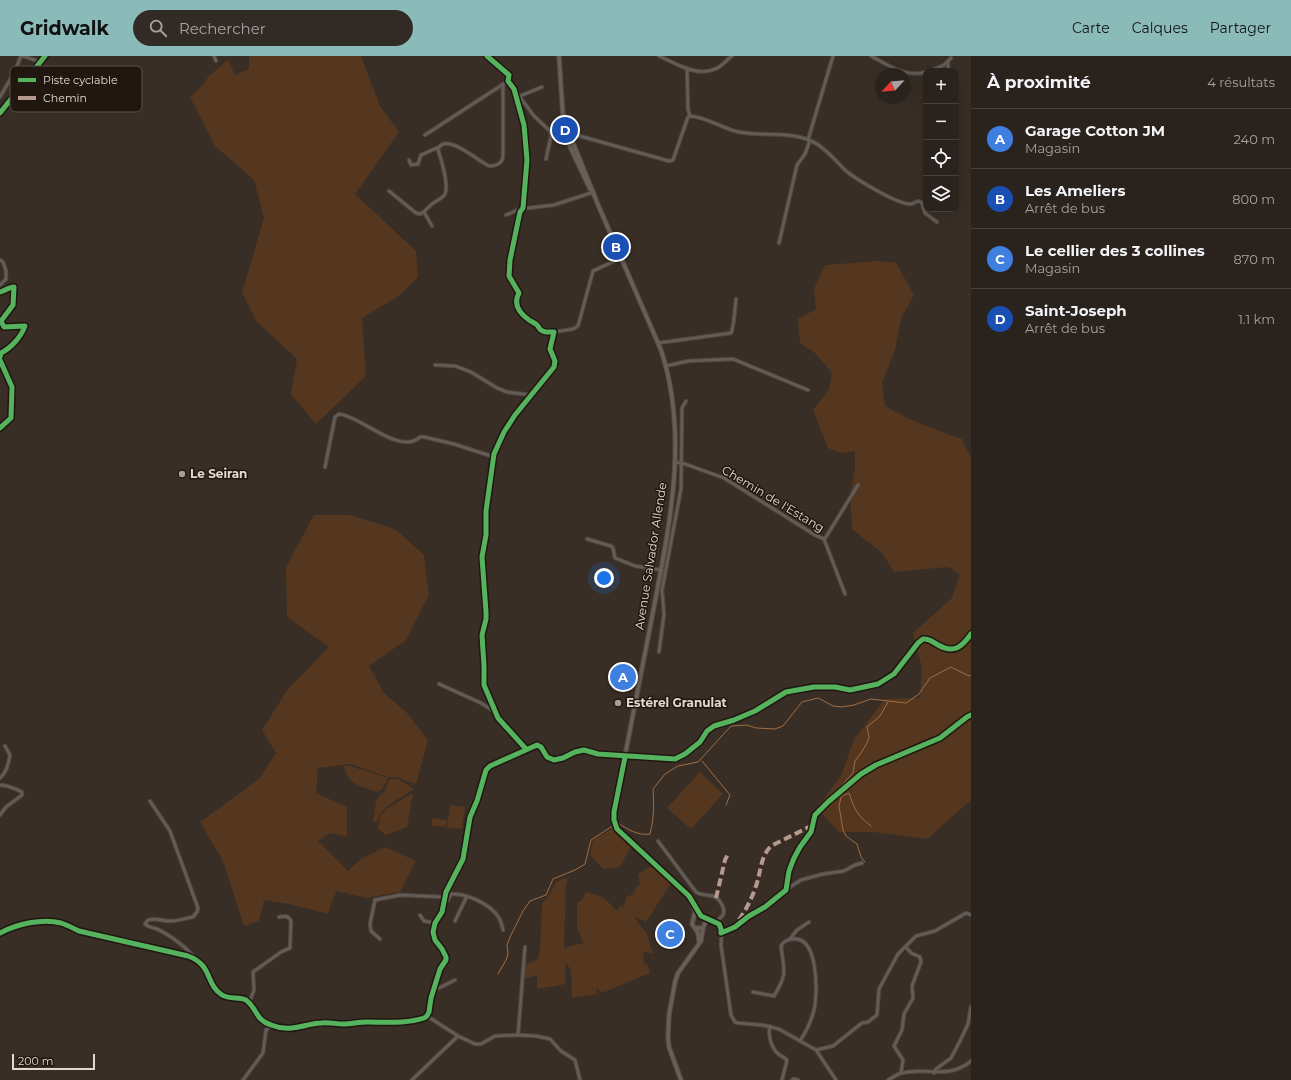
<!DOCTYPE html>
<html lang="fr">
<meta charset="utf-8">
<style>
body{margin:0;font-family:Montserrat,sans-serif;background:#322a25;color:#f1f3f6}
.controls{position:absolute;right:12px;top:12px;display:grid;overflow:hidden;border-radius:8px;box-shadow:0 4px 16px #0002}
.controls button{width:36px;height:36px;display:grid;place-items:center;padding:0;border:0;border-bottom:1px solid #463f3b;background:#2a221c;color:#f1f3f6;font:20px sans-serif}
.compass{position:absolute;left:875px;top:12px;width:36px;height:36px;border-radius:50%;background:#2a221c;box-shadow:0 4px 16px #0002;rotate:244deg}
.scale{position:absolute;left:12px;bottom:10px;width:83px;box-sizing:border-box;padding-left:4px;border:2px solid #e4d8ce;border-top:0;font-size:11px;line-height:14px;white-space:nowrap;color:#e4d8ce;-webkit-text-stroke:3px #201711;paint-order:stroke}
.you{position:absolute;left:604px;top:522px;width:14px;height:14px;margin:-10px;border:3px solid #fff;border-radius:50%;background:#1a73e8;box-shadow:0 0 0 6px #1a73e833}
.badge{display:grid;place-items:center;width:26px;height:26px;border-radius:50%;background:#8bbbb9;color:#fff;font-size:13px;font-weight:700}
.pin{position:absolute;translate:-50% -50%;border:2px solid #fff;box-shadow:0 1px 4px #0006}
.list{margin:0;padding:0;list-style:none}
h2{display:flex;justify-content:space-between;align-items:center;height:52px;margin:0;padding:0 16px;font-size:17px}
h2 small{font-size:13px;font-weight:400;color:#a5a4a3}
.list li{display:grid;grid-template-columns:26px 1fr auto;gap:12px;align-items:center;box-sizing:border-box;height:60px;padding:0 16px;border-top:1px solid #463f3b}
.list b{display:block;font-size:15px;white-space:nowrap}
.list p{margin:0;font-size:13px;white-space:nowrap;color:#a5a4a3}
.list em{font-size:13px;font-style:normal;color:#a5a4a3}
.icon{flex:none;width:22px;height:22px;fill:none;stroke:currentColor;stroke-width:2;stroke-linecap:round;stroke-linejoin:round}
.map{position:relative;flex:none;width:971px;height:1024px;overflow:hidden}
header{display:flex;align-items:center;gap:24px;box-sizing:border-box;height:56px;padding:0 20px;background:#8bbbb9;color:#111}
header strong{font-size:19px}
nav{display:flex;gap:22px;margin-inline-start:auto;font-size:14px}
.search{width:280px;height:36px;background:#322a25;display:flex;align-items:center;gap:10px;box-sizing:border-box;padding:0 14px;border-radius:22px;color:#a5a4a3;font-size:15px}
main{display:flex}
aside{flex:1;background:#2a221c}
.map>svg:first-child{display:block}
.green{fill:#54371e}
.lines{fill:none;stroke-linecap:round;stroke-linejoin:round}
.stream{stroke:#a06e46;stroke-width:1}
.minor-casing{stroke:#524942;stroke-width:4.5}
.tertiary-casing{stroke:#524942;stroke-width:5}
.secondary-casing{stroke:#524942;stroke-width:5.5}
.minor{stroke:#645c56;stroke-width:2.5}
.tertiary{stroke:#645c56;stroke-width:3}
.secondary{stroke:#685f57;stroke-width:3.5}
.quiet{stroke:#b69a8f;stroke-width:4;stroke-dasharray:8 4;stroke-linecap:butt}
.cycleway-casing{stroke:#201711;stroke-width:8}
.cycleway{stroke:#56b35d;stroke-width:5}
.poi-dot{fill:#a89c93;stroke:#201711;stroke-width:1.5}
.labels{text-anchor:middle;stroke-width:3;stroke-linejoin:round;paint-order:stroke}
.poi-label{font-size:12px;font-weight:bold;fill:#e4d8ce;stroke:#201711;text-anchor:start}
.street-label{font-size:12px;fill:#e4d8ce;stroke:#201711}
.key{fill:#201711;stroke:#5b514a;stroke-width:1}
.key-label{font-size:11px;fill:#e4d8ce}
</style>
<header>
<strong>Gridwalk</strong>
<div class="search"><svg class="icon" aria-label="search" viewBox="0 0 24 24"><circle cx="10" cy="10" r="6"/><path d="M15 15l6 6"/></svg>Rechercher</div>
<nav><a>Carte</a><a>Calques</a><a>Partager</a></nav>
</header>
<main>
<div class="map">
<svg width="971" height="1024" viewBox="0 0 971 1024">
<rect width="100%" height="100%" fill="#382e26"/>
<!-- green -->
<g class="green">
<path d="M249,0h112l19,50 19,26 -44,62 61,57 2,26 -19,19 -37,22 4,58 -50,48 -25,-30 6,-35 -40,-37 -15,-29 22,-75 -10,-38 -39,-34 -25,-49 11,-10 8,-11 19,-16 7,15 14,-6z"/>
<path d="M880,205l16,2 18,32 -13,23 -6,32 -13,33 3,23c24,14 50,24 77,33l9,20v341l-44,39 -54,-7h-34l-22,-24 25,-34 12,-35 31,-40 35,-1 2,-30 -9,-35 39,-35 8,-24 -12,-7 -54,5 -12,-19 -30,-24 -2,-33 5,-28v-17l-14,2 -13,-5 -15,-38 16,-20 3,-17 -17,-20 -15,-10 -2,-24 18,-10 -2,-20 11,-24z"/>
<path d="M314,459h36l45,14 29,26 5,40 -23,45 -37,26 15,27 23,20 21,27 -12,44 -19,-7h-10l-36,-13 -33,4 -2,25 31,14v29l-17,-3 -12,8 30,30 13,-12 24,-12 31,14 -16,31 -34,6 -29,-7 -5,10 -4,13 -39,-10 -25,-4 -5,21 -15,5 -21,-65 -23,-39 59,-43 17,-26 -14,-23 26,-41 41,-42 -42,-30 -1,-50z"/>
<path d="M344,710h6l38,12 -6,11 -5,3c-16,-6 -29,-7 -33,-26z"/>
<path d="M700,716l23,22 -32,35 -24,-21z"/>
<path d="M392,723h6l16,10c-13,9 -33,17 -37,33h-4l3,-20 3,-6 5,-4 5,-12z"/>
<path d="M413,737l-6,34 -21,8 -8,-6 2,-13 8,-8z"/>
<path d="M450,749l15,2 -3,22 -15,-1z"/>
<path d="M432,762l15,2 -1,7 -14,-1z"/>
<path d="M613,772l18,18 -11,21 -17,2 -13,-14 3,-15z"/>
<path d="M652,810l19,17 -25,39 -12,-5 13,17 6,20 -10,-3 1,12 4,2 2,8 -48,20 -6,-6 1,7 -25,4 -1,-29 -6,-6 1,21 -29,5v-14l-13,4 1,-14 13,-6 2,-9 2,-46 9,-12 5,-10 9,-4 3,2 -2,4 -2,64 19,-5 -6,-16v-24l5,-3 4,-8 17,5 14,14 4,-6 3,3 2,-10 8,-5 2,-6 4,-3 -2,-10z"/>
</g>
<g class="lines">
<!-- stream -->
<g class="stream">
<path d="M702,705l28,34 -4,10"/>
<path d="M841,741l-2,9 4,24 3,6 11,8 4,13 4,5"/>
<path d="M616,768l2,-1c9,6 20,13 32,11 4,-15 4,-29 3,-45l12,-15 13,-8 20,-4 33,-36 16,-1 9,3 19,1 8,-3 19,-24 16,-4 15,8 9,1 12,-2 17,-6 35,4 13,-9 11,-16 21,-11 18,9 2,-1"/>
<path d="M871,770c-15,-12 -16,-16 -22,-33l-7,3 -5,-5 16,-18 2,-12 6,-8 6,-10 2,-5 -2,-11 13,-11 8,-14"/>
<path d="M498,918l8,-14 2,-6 -1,-9 3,-8 13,-26 7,-10 16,-6 7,-16 22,-9 10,-6 6,-24 23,-15"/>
</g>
<defs>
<g id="minor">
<path d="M23,0l17,6"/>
<path d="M214,0l2,5"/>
<path d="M487,0l22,19 -1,6 26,35 16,15 1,5 -5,23"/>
<path d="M659,0c18,8 37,21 56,13 7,-2 11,-9 17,-13"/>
<path d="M871,0c17,9 35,22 55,16"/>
<path d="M948,6v9"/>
<path d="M687,12l1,41 2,7"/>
<path d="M930,15l14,-6 7,-7"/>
<path d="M520,40l22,-9"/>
<path d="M0,41l15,-26 6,-15"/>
<path d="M0,57l45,-57"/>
<path d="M569,77l100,28 4,-1 15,-43 2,-1c17,1 33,13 49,16 25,5 56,-2 78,12 11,7 20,18 29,27 10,8 52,34 65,33 2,0 6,-3 8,-3l3,2 3,10 12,9"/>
<path d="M425,79l83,-54"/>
<path d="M808,84l25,-84"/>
<path d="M409,104l2,5 7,-1 3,-9 18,-8"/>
<path d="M389,135l27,22 4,1c5,-2 8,-7 12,-10 4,-3 11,-6 13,-10 4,-9 -4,-36 -7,-44 6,-20 41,12 51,16 6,0 13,-2 14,-9v-73"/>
<path d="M424,156l8,14"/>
<path d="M506,159l14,-6 34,-4 40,-13"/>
<path d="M779,187l18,-78 8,-11 4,-11v-3"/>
<path d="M0,204l3,2 3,9v8l-6,6"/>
<path d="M510,204l10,-48 3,-4"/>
<path d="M0,236c5,-1 9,-5 14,-5l-1,18 -12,16 3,6 21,-1c-4,11 -14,22 -24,27l-1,4"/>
<path d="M658,287l73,-10c3,-6 4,-26 5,-34"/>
<path d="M0,304l12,27 -1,31 -11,10"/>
<path d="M435,309l20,1 16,6 26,16 10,4 23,3"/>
<path d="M666,310l22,-5 45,-2 75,31"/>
<path d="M675,406l10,2 39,14 91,57 9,4 2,-2 32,-52"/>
<path d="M325,411l10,-50 4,-3c22,2 61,42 81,23h4l30,7 40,13"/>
<path d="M587,483l24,7 2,2 2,10 20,8 27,4"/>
<path d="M824,483l21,55"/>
<path d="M659,596l5,-38 -2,-24 19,-101 1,-81 4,-7"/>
<path d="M439,628l42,19 14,9"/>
<path d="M526,693l-28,-31 -14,-33v-19l-2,-31 4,-16v-7l-4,-55 4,-22v-24l8,-57 10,-22 11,-17 39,-48 1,-6 -5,-12 4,-17 19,-3 5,-3 15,-55 28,-13"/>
<path d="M0,722c7,-6 8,-14 10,-23l-5,-9"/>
<path d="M0,729c6,0 16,4 22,7v3l-16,12 -6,8"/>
<path d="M150,745l20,30 28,77 -1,4 -4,5c-8,1 -17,5 -26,4 -8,-1 -10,-3 -19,-1l-3,4c4,4 7,3 12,5 13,6 29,18 38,29"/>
<path d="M658,785l38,51c6,4 11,2 17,4 6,2 13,12 10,19 -2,2 -5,5 -7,7"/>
<path d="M786,834l3,-19 5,-13 6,-11 11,-15 4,-17 13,-13 33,-28 15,-9 64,-27 27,-21 4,-2"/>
<path d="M444,845l4,-1 3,-6c15,-1 40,10 48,24 2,3 3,8 4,12"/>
<path d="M420,859l4,6 11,2"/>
<path d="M704,862l15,6 3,7 -1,14 10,70 4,7 3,1 24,2 17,4 37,21 20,30"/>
<path d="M455,865l12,-25"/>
<path d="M722,877l20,-11 7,-6 9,-5 24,-19 19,-12 22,-6 21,-3 11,-6 7,-2"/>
<path d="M380,883l-9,-8 -1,-7 5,-24 25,-5 44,2"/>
<path d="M790,883l7,-9 12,-8"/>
<path d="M434,931l5,1 16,-8"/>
<path d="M753,936l21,4c14,-23 10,-25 7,-50 3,-5 6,-7 12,-7 25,-3 24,50 22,66 -2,13 -8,25 -15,36"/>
<path d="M249,947l5,-13 -1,-18 28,-20 9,-4 1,-27c-3,-6 -6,-5 -12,-4"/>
<path d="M427,960l31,20 17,8h6l14,-8 23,-1 18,1 14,3 11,12 14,9 5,20"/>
<path d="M770,970c-2,9 1,19 6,26 3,3 8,5 11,8l-5,20"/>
<path d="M518,979l7,-88"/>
<path d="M816,994l17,-4 29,-23 6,-1 9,-7 2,-26 19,-35 18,-18 19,-5 31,-18 5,2"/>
<path d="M901,1017l2,-13 -9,-14 8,-16 2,-16 9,-16 -1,-12 9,-24 -1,-5 -9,-4 -5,-6"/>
<path d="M934,1017l2,-4 15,-11 9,-17 8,-17 3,-17"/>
<path d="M243,1024l20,-27 3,-23 5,-4"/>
<path d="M412,1024l46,-44"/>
<path d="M792,1024l2,-1 4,1"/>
<path d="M888,1024c4,-2 9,-6 14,-7 25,-6 46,7 69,-12"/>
</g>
<path id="tertiary" d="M0,877c17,-9 42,-15 61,-10 6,2 12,5 18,8l109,25c25,9 17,28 34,39 8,5 17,1 24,5 11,8 9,20 25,25 20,8 32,-1 50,-2 8,-1 15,1 22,1 8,0 16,-2 24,-2 19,0 39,2 57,-4l3,-2 2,-4 2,-14 9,-29 6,-9v-3l-4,-8 -7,-9 -2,-8 2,-9 7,-11 4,-20 17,-33 7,-42 7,-16 9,-31 4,-4 47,-21 4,2 6,10 7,3 9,-2 12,-6 9,-2 14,4 77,5 10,-5 15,-12 7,-11 7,-5 20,-6 21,-9 31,-19 28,-5h21l15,3 28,-6 16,-10 24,-31 5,-4c7,-1 9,3 15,6 16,9 24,2 33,-11"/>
<g id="secondary">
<path d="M559,0l4,61"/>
<path d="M564,59l5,18 30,74 62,143c28,85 9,172 -7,257 -13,69 -27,137 -40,205 0,8 0,13 5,19l73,68 6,13 8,9 -3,7h-7"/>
<path d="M564,67l2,15 24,51"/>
<path d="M693,849l2,7 -3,12 6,9 1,8"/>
<path d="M681,1024l-12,-33 -1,-9 1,-23 6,-33 3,-9 23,-32 2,-13"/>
</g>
</defs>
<!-- minor casing -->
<use href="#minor" class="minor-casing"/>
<!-- tertiary casing -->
<use href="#tertiary" class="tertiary-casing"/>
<!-- secondary casing -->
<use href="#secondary" class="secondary-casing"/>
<!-- minor -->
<use href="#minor" class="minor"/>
<!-- tertiary -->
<use href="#tertiary" class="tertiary"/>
<!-- secondary -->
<use href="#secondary" class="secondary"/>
<!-- quiet -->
<g class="quiet">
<path d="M716,842l9,-38 3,-6"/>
<path d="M739,864c7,-10 13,-22 17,-34 5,-14 4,-29 15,-40l42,-21"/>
</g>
<defs>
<g id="cycleway">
<path d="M487,0l22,19 -1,6 6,8 10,36 3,35 -4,48 -3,4 -10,48 -1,16 10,17c-6,11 0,20 10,27 3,2 6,3 8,5 2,2 2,4 4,5 3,3 9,2 13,2l-4,17 5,12 -1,6 -39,48 -11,17 -10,22 -8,57v24l-4,22 4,55v7l-4,16 2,31v19l14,33 28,31"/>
<path d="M0,57l45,-57"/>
<path d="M0,236c5,-1 9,-5 14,-5l-1,18 -12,16 3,6 21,-1c-4,11 -14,22 -24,27l-1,4"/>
<path d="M0,304l12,27 -1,31 -11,10"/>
<path d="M625,701l-11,55v8l3,9 72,67 12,20 18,8 2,5v4l14,-6 14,-11 16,-9 21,-17 3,-19 5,-13 6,-11 11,-15 4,-17 13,-13 33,-28 15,-9 64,-27 27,-21 4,-2"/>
<path d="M0,877c17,-9 42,-15 61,-10 6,2 12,5 18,8l109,25c25,9 17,28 34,39 8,5 17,1 24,5 11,8 9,20 25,25 20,8 32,-1 50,-2 8,-1 15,1 22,1 8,0 16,-2 24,-2 19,0 39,2 57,-4l3,-2 2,-4 2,-14 9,-29 6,-9v-3l-4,-8 -7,-9 -2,-8 2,-9 7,-11 4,-20 17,-33 7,-42 7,-16 9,-31 4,-4 47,-21 4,2 6,10 7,3 9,-2 12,-6 9,-2 14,4 77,5 10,-5 15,-12 7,-11 7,-5 20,-6 21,-9 31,-19 28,-5h21l15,3 28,-6 16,-10 24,-31 5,-4c7,-1 9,3 15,6 16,9 24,2 33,-11"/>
</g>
</defs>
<!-- cycleway casing -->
<use href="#cycleway" class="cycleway-casing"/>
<!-- cycleway -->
<use href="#cycleway" class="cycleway"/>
</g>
<!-- markers -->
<g class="poi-dot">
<circle cx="182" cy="418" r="4"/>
<circle cx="618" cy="647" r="4"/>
</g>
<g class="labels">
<!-- poi labels -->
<g class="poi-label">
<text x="190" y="422">Le Seiran</text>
<text x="626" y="651">Estérel Granulat</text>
</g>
<!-- street labels -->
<g class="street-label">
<text transform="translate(773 443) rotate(31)" y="4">Chemin de l'Estang</text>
<text transform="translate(651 500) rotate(-81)" y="4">Avenue Salvador Allende</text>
</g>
</g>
<!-- legend -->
<rect x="10" y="10" width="132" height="46" rx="6" class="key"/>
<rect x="18" y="22" width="18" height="4" fill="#56b35d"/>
<rect x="18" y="40" width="18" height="4" fill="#b69a8f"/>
<g class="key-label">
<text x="43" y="28">Piste cyclable</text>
<text x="43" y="46">Chemin</text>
</g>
</svg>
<div class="controls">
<button>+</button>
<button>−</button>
<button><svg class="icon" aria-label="locate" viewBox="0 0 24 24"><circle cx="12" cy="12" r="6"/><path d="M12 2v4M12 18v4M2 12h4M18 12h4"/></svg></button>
<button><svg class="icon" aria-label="layers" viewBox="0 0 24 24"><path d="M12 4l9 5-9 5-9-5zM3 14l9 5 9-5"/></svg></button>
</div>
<svg class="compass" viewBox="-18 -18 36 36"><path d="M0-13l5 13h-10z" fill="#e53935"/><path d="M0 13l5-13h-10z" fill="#a5a4a3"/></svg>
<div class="scale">200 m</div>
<div class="you"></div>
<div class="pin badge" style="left:623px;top:621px;background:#3f7fe0">A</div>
<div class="pin badge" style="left:616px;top:191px;background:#1a4fb4">B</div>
<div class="pin badge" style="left:670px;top:878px;background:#3f7fe0">C</div>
<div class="pin badge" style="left:565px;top:74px;background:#1a4fb4">D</div>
</div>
<aside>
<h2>À proximité<small>4 résultats</small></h2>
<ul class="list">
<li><span class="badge" style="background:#3f7fe0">A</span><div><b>Garage Cotton JM</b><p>Magasin</p></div><em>240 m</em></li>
<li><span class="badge" style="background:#1a4fb4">B</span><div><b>Les Ameliers</b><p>Arrêt de bus</p></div><em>800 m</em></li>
<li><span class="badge" style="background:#3f7fe0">C</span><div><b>Le cellier des 3 collines</b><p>Magasin</p></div><em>870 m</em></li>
<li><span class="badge" style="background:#1a4fb4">D</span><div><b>Saint-Joseph</b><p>Arrêt de bus</p></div><em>1.1 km</em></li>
</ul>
</aside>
</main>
